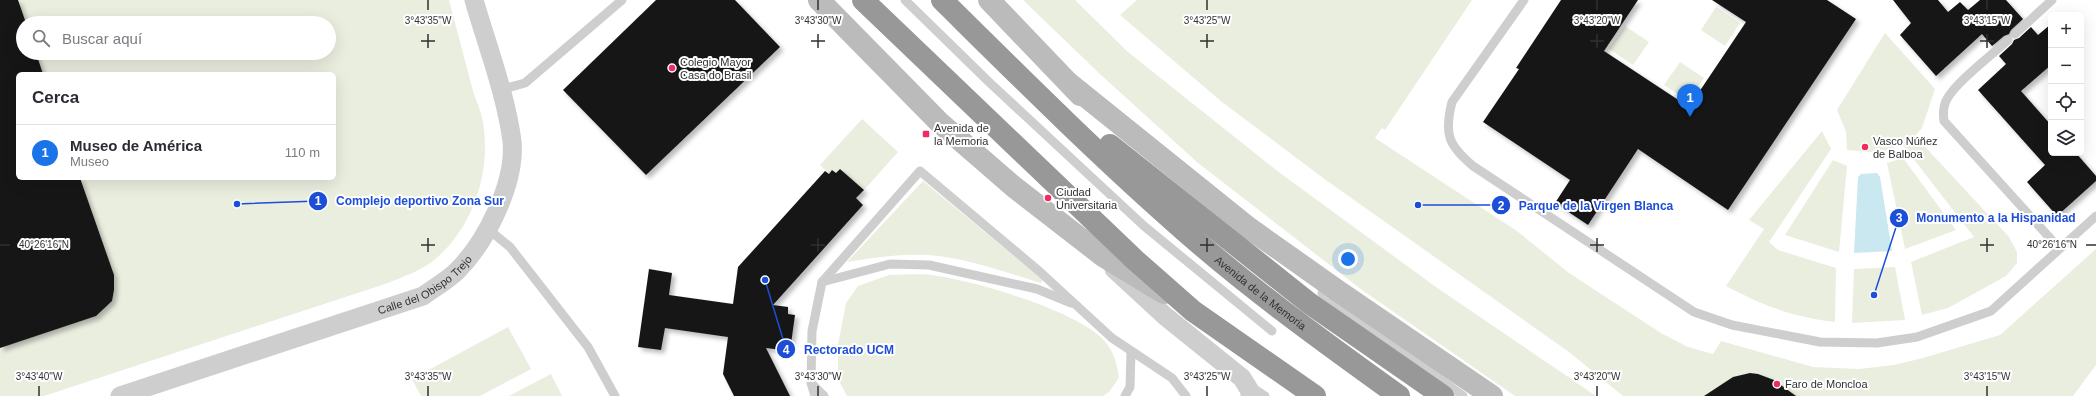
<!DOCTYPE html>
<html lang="es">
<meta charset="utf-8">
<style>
body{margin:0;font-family:Helvetica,sans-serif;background:#f7f7f7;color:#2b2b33}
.controls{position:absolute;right:12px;top:12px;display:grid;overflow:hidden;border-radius:6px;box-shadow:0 4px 16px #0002}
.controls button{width:36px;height:36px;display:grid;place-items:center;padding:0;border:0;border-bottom:1px solid #e1e1e2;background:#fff;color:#2b2b33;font:20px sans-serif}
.you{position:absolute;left:1348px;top:259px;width:14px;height:14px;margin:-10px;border:3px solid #fff;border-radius:50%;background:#1a73e8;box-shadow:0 0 0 6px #1a73e833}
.badge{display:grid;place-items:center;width:26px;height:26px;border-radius:50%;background:#1a73e8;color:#fff;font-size:13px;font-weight:700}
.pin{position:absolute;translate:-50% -33px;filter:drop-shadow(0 1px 2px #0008)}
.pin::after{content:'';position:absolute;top:21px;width:14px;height:12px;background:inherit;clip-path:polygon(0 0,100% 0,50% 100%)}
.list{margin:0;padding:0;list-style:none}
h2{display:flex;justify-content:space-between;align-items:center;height:52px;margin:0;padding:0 16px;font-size:17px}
h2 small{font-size:13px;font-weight:400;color:#7c7c81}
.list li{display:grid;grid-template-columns:26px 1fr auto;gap:12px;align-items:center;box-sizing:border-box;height:56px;padding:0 16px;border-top:1px solid #e1e1e2}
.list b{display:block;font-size:15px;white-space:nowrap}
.list p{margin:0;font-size:13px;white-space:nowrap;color:#7c7c81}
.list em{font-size:13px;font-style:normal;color:#7c7c81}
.icon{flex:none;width:22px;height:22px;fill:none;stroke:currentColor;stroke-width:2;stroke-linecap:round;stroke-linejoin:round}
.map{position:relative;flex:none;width:2096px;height:396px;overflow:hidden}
.search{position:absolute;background:#fff;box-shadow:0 4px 16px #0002;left:16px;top:16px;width:320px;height:44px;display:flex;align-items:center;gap:10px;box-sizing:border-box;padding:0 14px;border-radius:22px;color:#7c7c81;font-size:15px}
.panel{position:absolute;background:#fff;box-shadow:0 4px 16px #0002;left:16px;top:72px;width:320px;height:108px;border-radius:6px}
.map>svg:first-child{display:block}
.green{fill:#eaeedf;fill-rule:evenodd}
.water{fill:#cae8ef}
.building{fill:#181818;filter:url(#shadow)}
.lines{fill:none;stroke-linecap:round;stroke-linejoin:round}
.lane{stroke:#cecece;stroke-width:9}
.street{stroke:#cecece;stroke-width:19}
.secondary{stroke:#bbb;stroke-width:22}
.highway{stroke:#989898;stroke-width:22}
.ticks{fill:none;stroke:#313131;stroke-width:1.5}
.poi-dot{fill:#f02b61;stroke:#fff;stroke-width:1.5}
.labels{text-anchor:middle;stroke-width:4;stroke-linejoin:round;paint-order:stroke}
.poi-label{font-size:11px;fill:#313131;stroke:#fff;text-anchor:start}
.street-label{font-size:11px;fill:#313131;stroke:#fff}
.ticks-label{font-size:10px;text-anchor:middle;fill:#313131;stroke:#fff;stroke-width:4;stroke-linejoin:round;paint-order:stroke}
.leader{fill:none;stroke:#1d4ed8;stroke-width:1.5}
.callout-dot{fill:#1d4ed8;stroke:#fff;stroke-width:1.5}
.mark-label{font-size:12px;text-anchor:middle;font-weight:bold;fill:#fff}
.callout-label{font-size:12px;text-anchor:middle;font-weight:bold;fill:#1d4ed8;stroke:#fff;stroke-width:4;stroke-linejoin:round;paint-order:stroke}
</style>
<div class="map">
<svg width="2096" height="396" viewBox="0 0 2096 396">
<defs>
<filter id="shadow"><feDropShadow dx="3.5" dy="3.5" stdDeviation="2" flood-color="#0004"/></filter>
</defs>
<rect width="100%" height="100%" fill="#fff"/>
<!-- green -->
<g class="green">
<path d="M0,0h449c8,30 16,61 24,91 4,12 10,25 11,38 6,49 -14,105 -55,135 -12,8 -27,13 -41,19l-344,113h-44zM23,23h306v30h-306zM18,74h316v104h-316z"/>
<path d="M1023,0h52l53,52 152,121 156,114 160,109h-81l-153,-106 -164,-127 -97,-88z"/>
<path d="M1137,0h335l-87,130 -3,-2 -7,10 142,93 52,42 92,60 27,14 25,7 8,-13 92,26 46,2 35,-4 29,-7 77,-23 96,-86v116l-23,31h-450l-54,-44 -246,-174 -101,-76 -102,-87z"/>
<path d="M1716,7l24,16 -15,23 -24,-16z"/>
<path d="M1625,26l24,16 -16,23 -24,-16z"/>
<path d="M1885,33l50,56 -13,39 -7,8 94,101 8,15v11l-11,13 -58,32 -26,7 -11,-53 63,-25 -72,-93 -23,9 -32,-3 -1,-18 -9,-22z"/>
<path d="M1680,62l24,16 -16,23 -24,-16z"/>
<path d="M862,119l36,33 -34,38 -24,-21 -4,4 -4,-3 -3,4 -9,-9z"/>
<path d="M1822,131l9,18 -62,93 9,8 58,18 -1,54c-45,-6 -69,-15 -109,-36l38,-57 -15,-9z"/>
<path d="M1903,158l53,72 -51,19 -18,-86z"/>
<path d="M1833,160l14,6 -8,86 -54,-17z"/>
<path d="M923,181l120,99 -2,3c-33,-10 -81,-27 -115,-28 -27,-1 -53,3 -79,7z"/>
<path d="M1895,267l10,53 -53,3 2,-54z"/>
<path d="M889,275c16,0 33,-2 48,1 39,5 148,37 170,68 8,11 10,21 12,34l-10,14 -6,4h-256l-9,-17v-34l8,-42 12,-17z"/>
<path d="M508,327l23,42 -51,27h-59l-9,-17z"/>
<path d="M551,374l11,22h-53z"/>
</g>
<!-- water -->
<path class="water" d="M1877,173l3,4 12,74 -38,2 4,-76 3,-3z"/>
<!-- building -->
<g class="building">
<path d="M0,0h18l8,23h-3v30h13l7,21h-25v104h62l34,97v15l-2,11 -16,15 -96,32z"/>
<path d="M656,0h79l45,47 -134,128 -83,-85z"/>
<path d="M1561,0h77l-34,51 85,56 57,-85 -34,-22h115l29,19 -128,191 -90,-61 -50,76 -33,-22 15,-23 -87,-58 36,-53 -3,-1z"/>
<path d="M1893,0h45l10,12 12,-10 8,8 12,-10h26l17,19 -12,11 -2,4 -5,2 -12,10 -10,-12 -46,42 -36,-41 11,-12z"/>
<path d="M2051,24v41l-30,26 30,34v28h25l20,23v5l-39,35 -30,-34 18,-17 -67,-75 28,-26 -7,-8 13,-12 2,-4 5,-2 12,-11 7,8z"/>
<path d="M840,169l24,21 -8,8 7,7 -90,100 15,2v7l7,1 -4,29 -8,-1 -1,7 -16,-2 24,48h-56l-11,-22 5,-37 -63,-9 -4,22 -23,-3 11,-78 23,4 -3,22 64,9 5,-37 87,-96 4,3 3,-4 4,3z"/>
<path d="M1750,373l8,1 16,6 22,16h-92l29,-19z"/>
</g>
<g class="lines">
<!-- lane -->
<g class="lane">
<path d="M905,0l85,83 154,143 128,105"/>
<path d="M1524,0l-72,102c-8,32 -4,43 21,64l221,146 38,13 88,17 57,1 40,-6 74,-26 105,-95"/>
<path d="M2015,34l37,-34"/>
<path d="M2008,40c-16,15 -52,42 -61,59 -4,7 -4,15 -3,22l115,127"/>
<path d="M500,90l25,-7 97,-83"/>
<path d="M488,229l22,18 78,100 27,49"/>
<path d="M822,282l68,-18 39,1 108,24 34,14"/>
<path d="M1322,293l141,103"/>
<path d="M812,384l12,12"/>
<path d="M1250,386l15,10"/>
<path d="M815,396l-4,-13 1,-52 10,-49 98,-111 119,100 73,67 60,40 14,18"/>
<path d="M1125,396l5,-9 1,-36"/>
</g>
<!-- street -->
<g class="street">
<path d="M1114,269l51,47 77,62 8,13v5"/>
<path id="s1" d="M120,396l303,-100c11,-8 25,-16 34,-25 29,-29 59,-88 55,-130 -6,-46 -25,-96 -38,-141"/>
</g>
<!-- secondary -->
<g class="secondary">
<path d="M819,0l120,122 75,65 89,69 61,37"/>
<path d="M989,0l91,95"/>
<path d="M1070,84l179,144 89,63 154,105"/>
</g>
<!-- highway -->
<g class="highway">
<path d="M863,0l272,260 58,51 122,85"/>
<path id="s2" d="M942,0c75,74 150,149 229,219 71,64 150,121 228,177"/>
<path d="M1110,145l199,158 134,93"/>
</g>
</g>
<!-- ticks -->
<path class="ticks" d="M428,0v10M818,0v10M1207,0v10M1597,0v10M1987,0v10M428,34v14M818,34v14M1207,34v14M1597,34v14M1987,34v14M421,41h14M811,41h14M1200,41h14M1590,41h14M1980,41h14M428,238v14M818,238v14M1207,238v14M1597,238v14M1987,238v14M0,245h10M421,245h14M811,245h14M1200,245h14M1590,245h14M1980,245h14M2086,245h10M39,386v10M428,386v10M818,386v10M1207,386v10M1597,386v10M1987,386v10"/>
<!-- markers -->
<g class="poi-dot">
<circle cx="672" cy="68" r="4"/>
<rect x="922" y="130" width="8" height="8" rx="2"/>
<circle cx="1865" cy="147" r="4"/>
<circle cx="1048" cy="198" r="4"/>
<circle cx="1777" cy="384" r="4"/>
</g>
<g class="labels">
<!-- poi labels -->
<g class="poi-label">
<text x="680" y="66">Colegio Mayor<tspan x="680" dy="13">Casa do Brasil</tspan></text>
<text x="934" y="132">Avenida de<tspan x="934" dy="13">la Memoria</tspan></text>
<text x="1873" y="145">Vasco Núñez<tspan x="1873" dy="13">de Balboa</tspan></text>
<text x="1056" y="196">Ciudad<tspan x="1056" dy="13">Universitaria</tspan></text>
<text x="1785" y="388">Faro de Moncloa</text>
</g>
<!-- street labels -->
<g class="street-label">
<text dy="4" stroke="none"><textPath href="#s1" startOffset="326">Calle del Obispo Trejo</textPath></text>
<text dy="4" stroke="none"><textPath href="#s2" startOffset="433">Avenida de la Memoria</textPath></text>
</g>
</g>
<g class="ticks-label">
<text x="428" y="24">3°43'35"W</text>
<text x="818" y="24">3°43'30"W</text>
<text x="1207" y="24">3°43'25"W</text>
<text x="1597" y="24">3°43'20"W</text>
<text x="1987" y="24">3°43'15"W</text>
<text x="44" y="248">40°26'16"N</text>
<text x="2052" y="248">40°26'16"N</text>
<text x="39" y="380">3°43'40"W</text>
<text x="428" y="380">3°43'35"W</text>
<text x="818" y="380">3°43'30"W</text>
<text x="1207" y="380">3°43'25"W</text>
<text x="1597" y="380">3°43'20"W</text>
<text x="1987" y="380">3°43'15"W</text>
</g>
<!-- callouts -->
<path class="leader" d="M237 204L318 201M1418 205L1501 205M1874 295L1899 218M765 280L786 349"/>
<g class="callout-dot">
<circle cx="237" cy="204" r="4"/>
<circle cx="1418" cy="205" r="4"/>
<circle cx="1874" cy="295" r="4"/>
<circle cx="765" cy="280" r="4"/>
<circle cx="318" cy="201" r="10"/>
<circle cx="1501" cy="205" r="10"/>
<circle cx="1899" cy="218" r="10"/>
<circle cx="786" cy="349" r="10"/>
</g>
<g class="mark-label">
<text x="318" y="205">1</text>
<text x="1501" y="210">2</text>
<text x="1899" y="222">3</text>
<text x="786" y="354">4</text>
</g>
<g class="callout-label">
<text x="420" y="205">Complejo deportivo Zona Sur</text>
<text x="1596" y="210">Parque de la Virgen Blanca</text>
<text x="1996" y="222">Monumento a la Hispanidad</text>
<text x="849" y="354">Rectorado UCM</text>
</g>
</svg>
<div class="controls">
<button>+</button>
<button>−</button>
<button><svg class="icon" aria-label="locate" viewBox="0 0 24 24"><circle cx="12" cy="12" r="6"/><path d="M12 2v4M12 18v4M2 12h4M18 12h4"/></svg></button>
<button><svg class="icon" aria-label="layers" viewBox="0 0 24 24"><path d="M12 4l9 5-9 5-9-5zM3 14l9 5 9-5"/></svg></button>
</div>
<div class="you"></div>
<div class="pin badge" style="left:1690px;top:117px">1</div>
<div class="search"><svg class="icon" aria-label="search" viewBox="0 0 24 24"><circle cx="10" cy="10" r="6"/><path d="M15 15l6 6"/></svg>Buscar aquí</div>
<section class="panel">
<h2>Cerca<small></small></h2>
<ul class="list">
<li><span class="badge">1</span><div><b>Museo de América</b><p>Museo</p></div><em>110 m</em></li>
</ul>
</section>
</div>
